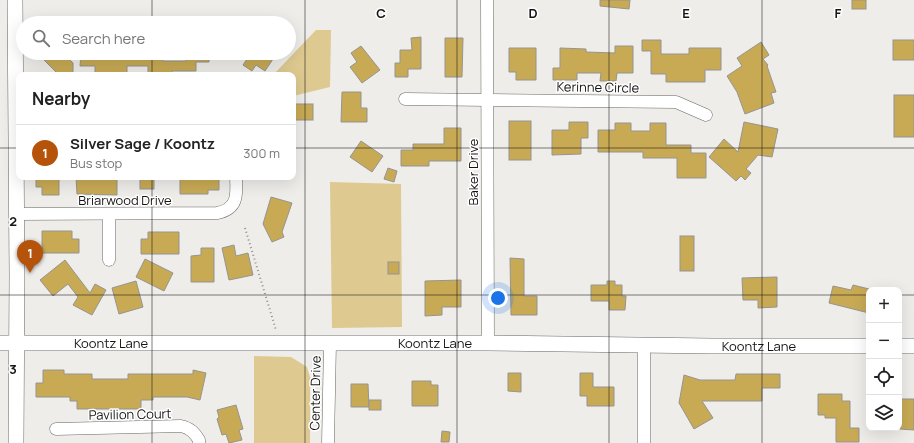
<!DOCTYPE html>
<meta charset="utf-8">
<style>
body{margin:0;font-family:Manrope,sans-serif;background:#f2f2f2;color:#222}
.controls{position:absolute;right:12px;bottom:12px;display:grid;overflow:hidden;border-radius:8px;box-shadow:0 4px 16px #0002}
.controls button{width:36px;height:36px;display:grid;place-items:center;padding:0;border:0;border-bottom:1px solid #e0e0e0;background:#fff;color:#222;font:20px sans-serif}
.you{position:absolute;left:498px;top:298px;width:14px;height:14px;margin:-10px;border:3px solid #fff;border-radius:50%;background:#1a73e8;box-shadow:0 0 0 6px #1a73e833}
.badge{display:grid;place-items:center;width:26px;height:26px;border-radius:50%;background:#b45309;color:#fff;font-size:13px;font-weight:700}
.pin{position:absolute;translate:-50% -33px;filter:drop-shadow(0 1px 2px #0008)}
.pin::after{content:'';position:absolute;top:21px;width:14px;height:12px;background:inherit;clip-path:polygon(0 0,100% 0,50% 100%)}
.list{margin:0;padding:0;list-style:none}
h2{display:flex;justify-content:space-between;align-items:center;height:52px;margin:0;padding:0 16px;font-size:17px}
h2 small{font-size:13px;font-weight:400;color:#767676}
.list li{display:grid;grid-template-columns:26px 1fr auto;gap:12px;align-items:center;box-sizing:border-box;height:56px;padding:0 16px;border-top:1px solid #e0e0e0}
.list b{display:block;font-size:15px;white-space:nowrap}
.list p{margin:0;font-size:13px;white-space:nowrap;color:#767676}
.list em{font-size:13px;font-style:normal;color:#767676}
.icon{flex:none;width:22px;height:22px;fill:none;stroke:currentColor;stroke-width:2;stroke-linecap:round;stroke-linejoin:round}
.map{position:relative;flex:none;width:914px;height:443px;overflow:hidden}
.search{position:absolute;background:#fff;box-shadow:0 4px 16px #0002;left:16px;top:16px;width:280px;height:44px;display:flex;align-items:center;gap:10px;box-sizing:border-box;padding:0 14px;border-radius:22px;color:#767676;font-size:15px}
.panel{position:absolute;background:#fff;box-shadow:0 4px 16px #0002;left:16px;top:72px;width:280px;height:108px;border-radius:8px}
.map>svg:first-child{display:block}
.green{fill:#dec990}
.building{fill:#c8aa55;stroke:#959491}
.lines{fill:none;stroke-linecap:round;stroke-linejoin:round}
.minor-casing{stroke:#696764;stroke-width:13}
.tertiary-casing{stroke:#696764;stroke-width:16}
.path{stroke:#8f8e8c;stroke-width:2;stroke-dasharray:1 3;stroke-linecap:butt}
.minor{stroke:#fff;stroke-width:12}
.tertiary{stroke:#fff;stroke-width:15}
.grid{fill:none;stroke:#151413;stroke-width:1;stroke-opacity:0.55}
.labels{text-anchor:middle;stroke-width:3;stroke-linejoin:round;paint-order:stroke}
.street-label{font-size:13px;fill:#151413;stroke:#fff}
.grid-label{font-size:13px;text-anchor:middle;font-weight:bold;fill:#151413;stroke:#fff;stroke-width:3;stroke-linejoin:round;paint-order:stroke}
</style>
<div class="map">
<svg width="914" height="443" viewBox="0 0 914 443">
<rect width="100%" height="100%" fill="#eeedea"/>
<!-- green -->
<g class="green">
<path d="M316,30h15l-1,57 -37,9v-21h-20z"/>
<path d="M330,182l71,2 1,143 -70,1z"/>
<path d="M254,356l37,1 16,10 3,10v66h-56z"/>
</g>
<!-- building -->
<g class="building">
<path d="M600,0h30l-1,9 -29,-3z"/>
<rect x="852" y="0" width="14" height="9"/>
<path d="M421,37v32h-13v8h-13v-14h5v-13h12l-1,-12z"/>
<path d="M445,38h18l-1,39h-17z"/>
<path d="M642,40h19v14h28v-6h32v22h-16v12h-39v-8h-15v-23h-9z"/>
<rect x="893" y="40" width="21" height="20"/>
<path d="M761,42l8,13 -6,4 5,6 -1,1 9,26 -5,1 3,10 -29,11 -8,-22 -10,-16 15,-10 -5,-8z"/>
<path d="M361,46l19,24 -18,13 -12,-16 7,-5 -6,-9z"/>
<path d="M615,46h18v27h-16l-1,8h-16l1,-8h-24v7h-24v-12h7v-20l26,1v3l29,1z"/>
<path d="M509,48h27v32h-20v-8h-7z"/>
<path d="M37,53h26l10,10v10h-16z"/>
<path d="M136,53h28l-1,8h23v-8h23v9h-13v9h-24v3l-24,-1v-7h-21v8l-32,-1v-7h-15l1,-12h55z"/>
<path d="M251,53h26l-12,18 -9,-6 -4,6 -9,-6z"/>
<path d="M342,92h19v16h6v14h-26z"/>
<rect x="894" y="95" width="20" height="42"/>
<rect x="293" y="104" width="20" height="16"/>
<rect x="509" y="121" width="22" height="39"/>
<path d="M569,122h19v16h-7v16l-29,1v-25h17z"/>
<path d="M744,122l34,7 -6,28 -14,-2 -12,14 5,4 -6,7 -4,-4 -5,5 -27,-24 15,-18 14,13z"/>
<path d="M615,123h16v8h19v-8h16v22h25v8h15v25h-29v-20h-34v-6h-45v-22h17z"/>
<path d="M444,128h17v33h-32v5h-28v-16h12v-6h31z"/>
<path d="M361,141l22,15 -11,16 -22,-15z"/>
<path d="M388,168l9,3 -3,11 -10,-3z"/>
<path d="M36,177h23v18h-17v-8h-6z"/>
<path d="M76,177h41v18l-40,-1z"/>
<rect x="140" y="177" width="14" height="12"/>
<path d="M180,177h39v13h-11v4h-28z"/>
<path d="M271,197l21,6 -10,29 2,5 -12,5 -9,-18z"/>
<path d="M42,231h30v8h7v14h-37z"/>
<path d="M148,232h31v22h-38v-15h7z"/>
<rect x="680" y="236" width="14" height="35"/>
<path d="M234,245l2,11 12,-3 5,22 -24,5 -7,-32z"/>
<path d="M201,248h13v34h-23v-26l10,-1z"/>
<path d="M510,258l14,1v37h13v19h-26z"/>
<path d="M145,259l28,14 -9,18 -28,-14z"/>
<path d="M65,260l25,33 5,-9 11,6 -14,25 -19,-10 5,-8 -10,-13 -15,12 -13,-16z"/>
<rect x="388" y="262" width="11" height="12"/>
<path d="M777,277v30l-19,1v-8h-15l-1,-22z"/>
<path d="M461,280v27h-19v8l-17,1v-35z"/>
<path d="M136,281l7,26 -24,7 -7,-26z"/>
<path d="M607,281h8v4h7v11h4l-1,14h-16v-9h-18v-16h16z"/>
<path d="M853,285l16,4v24l-40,-10 4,-17 18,4z"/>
<path d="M43,370h21v4h28v5h36v-5h65v-4l13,3 -6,27 -13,-3h-34v3h-12v9h-64v-8h-7v-4h-34v-14h7z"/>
<path d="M508,373h13v19l-13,-1z"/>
<path d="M580,373h13v14h21v19h-27v-10h-7z"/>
<path d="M736,374h44v14h-18v13h-60l11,17 -19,11 -15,-26 5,-28 16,5h35z"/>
<path d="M412,381h19v4h7v21h-26z"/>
<path d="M351,384h17l1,23h-18z"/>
<path d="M818,394h24v7h8v27h9v14h-23v-24h-11v-3h-7z"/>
<path d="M899,399h15v31l-14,-1z"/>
<rect x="369" y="400" width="12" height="10"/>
<path d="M236,405l7,24 -4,1 3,10 -13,3 -3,-9 -4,1 -5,-16 2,-2 -2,-7z"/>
<path d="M442,431l8,1 -1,10h-8z"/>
</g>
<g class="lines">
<defs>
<g id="minor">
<path d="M487,0l1,343"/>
<path d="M405,99l271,3 30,13"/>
<path d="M16,214l201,-1c21,-4 20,-18 19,-36"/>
<path d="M109,214v46"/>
<path d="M644,344v99"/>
<path d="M56,429l125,-3c9,2 13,6 18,14v3"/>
<path d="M328,443l2,-100"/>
</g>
<g id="tertiary">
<path d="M15,0l2,276 -1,167"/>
<path id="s1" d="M0,343h488l224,3h157"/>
<path d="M899,346h15"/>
</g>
</defs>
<!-- minor casing -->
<use href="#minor" class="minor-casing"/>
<!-- tertiary casing -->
<use href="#tertiary" class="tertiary-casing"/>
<!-- path -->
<path class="path" d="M245,228l31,102"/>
<!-- minor -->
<use href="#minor" class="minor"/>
<!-- tertiary -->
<use href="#tertiary" class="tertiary"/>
</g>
<!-- grid -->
<path class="grid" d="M152,0v23M305,0v443M457,0v443M609,0v443M762,0v443M152,53v22M0,148h19M293,148h621M152,177v266M0,295h869M899,295h15"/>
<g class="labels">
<!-- street labels -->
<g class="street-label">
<text transform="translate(598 87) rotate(1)" y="5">Kerinne Circle</text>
<text transform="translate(473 172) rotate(-90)" y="5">Baker Drive</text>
<text x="125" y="205">Briarwood Drive</text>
<text dy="5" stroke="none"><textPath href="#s1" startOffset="111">Koontz Lane</textPath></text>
<text dy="5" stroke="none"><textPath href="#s1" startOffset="435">Koontz Lane</textPath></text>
<text dy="5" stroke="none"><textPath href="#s1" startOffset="759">Koontz Lane</textPath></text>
<text transform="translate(315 393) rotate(-89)" y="5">Center Drive</text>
<text transform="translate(130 414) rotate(-1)" y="5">Pavilion Court</text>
</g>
</g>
<g class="grid-label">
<text x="381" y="18">C</text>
<text x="533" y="18">D</text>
<text x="686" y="18">E</text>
<text x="838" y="18">F</text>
<text x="13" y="226">2</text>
<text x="13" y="374">3</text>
</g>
</svg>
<div class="controls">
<button>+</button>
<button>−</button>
<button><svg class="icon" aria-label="locate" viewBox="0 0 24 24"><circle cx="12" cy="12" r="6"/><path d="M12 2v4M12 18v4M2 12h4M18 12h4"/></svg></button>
<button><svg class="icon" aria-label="layers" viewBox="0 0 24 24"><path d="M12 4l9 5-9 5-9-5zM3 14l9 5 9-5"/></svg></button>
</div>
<div class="you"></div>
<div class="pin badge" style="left:30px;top:273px">1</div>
<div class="search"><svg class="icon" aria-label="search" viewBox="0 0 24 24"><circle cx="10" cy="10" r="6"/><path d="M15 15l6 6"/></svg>Search here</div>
<section class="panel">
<h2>Nearby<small></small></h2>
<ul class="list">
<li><span class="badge">1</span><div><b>Silver Sage / Koontz</b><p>Bus stop</p></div><em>300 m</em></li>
</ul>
</section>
</div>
